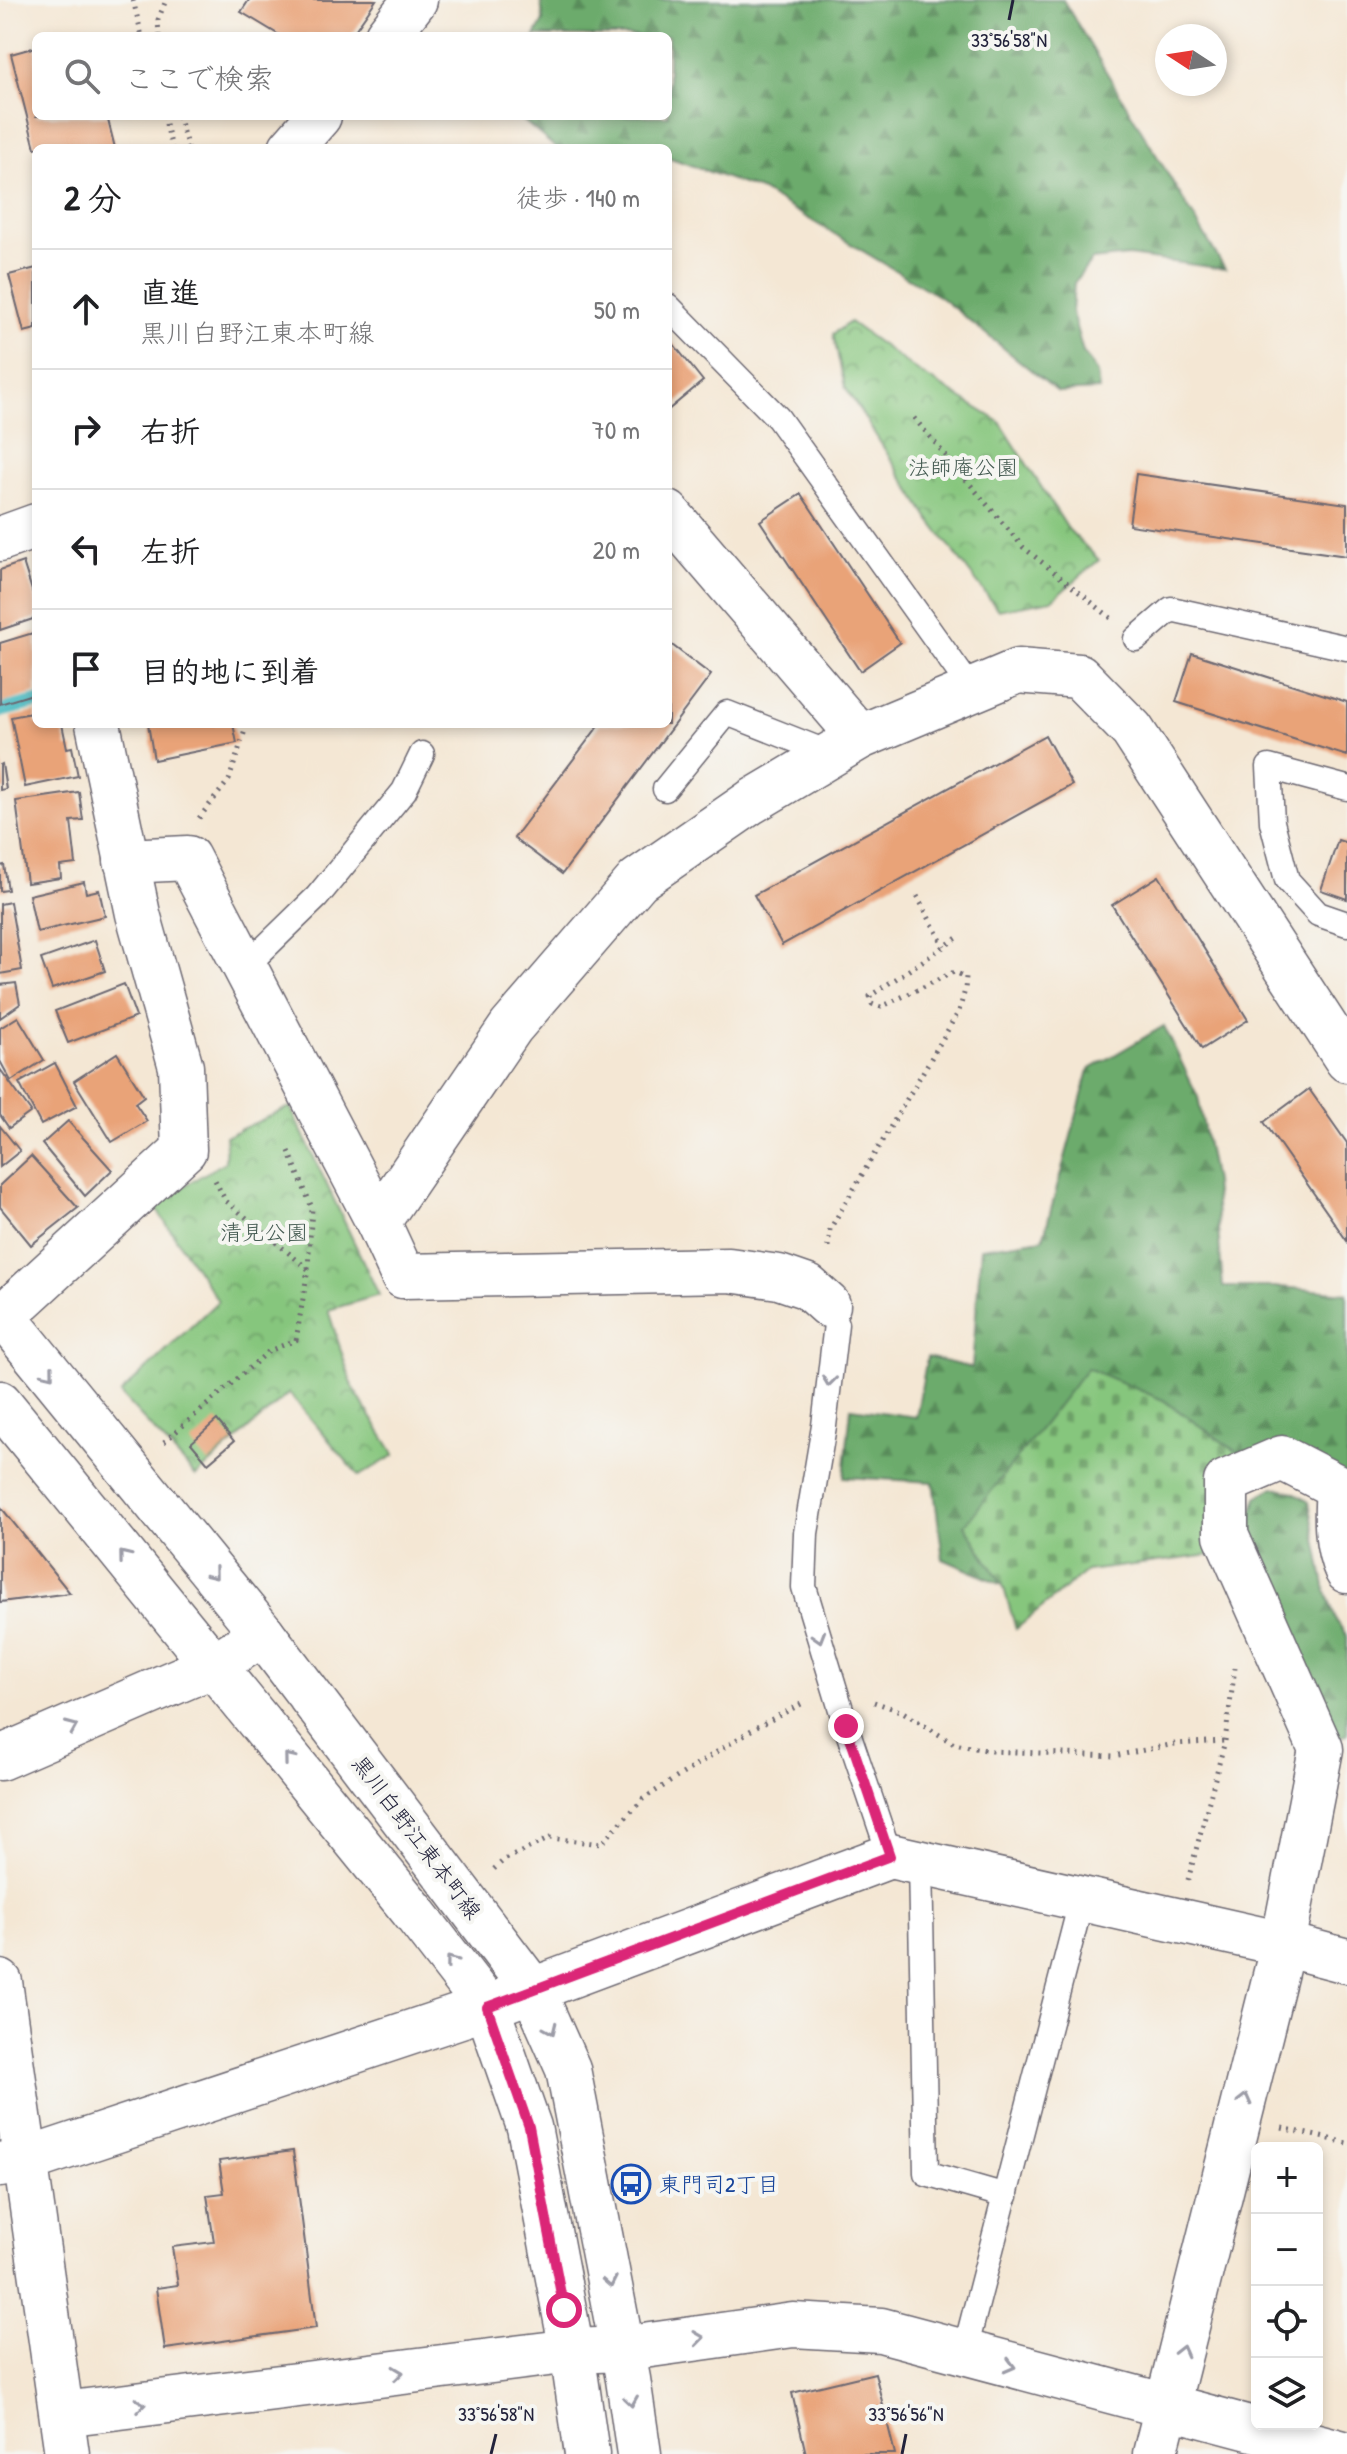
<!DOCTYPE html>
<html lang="ja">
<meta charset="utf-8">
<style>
body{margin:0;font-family:"Patrick Hand","Klee One",sans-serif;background:#f6f6f6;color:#202124}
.controls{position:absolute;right:24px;bottom:24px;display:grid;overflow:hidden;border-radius:12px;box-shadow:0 4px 12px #0003}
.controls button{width:72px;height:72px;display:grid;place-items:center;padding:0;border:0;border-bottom:2px solid #e0e0e0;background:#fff;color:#202124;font:40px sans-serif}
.compass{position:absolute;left:1155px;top:24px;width:72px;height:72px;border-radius:50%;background:#fff;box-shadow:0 4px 12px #0003;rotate:282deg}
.stop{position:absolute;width:24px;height:24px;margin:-18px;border:6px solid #db2777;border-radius:50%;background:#fff}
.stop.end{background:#db2777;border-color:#fff;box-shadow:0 2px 8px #0008}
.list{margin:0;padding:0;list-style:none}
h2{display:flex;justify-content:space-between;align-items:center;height:104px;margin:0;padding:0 32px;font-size:34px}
h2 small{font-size:26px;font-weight:400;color:#757577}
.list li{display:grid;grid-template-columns:52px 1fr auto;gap:24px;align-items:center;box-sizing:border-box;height:120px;padding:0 32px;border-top:2px solid #e0e0e0}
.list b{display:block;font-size:30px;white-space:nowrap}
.list p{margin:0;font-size:26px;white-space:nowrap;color:#757577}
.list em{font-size:26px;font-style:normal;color:#757577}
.icon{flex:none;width:44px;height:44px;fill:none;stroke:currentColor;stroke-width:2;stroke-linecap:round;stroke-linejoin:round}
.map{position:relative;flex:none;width:1347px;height:2454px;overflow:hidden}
.search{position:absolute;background:#fff;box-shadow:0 4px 12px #0003;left:32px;top:32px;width:640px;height:88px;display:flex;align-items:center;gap:20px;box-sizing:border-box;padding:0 28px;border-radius:12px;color:#757577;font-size:30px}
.panel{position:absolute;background:#fff;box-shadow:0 4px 12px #0003;left:32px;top:144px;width:640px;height:584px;border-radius:12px}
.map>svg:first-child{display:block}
.forest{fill:url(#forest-firs);stroke:#476654;stroke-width:2}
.cemetery{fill:url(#cemetery-stones);stroke:#54745c;stroke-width:2}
.park{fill:url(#park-crowns);stroke:#54745c;stroke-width:2}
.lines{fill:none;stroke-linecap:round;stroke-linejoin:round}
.stream{stroke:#4bbac1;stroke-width:14}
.building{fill:#e9a378}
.lane-casing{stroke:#6c6771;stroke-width:27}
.street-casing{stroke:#6c6771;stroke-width:47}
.secondary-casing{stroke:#6c6771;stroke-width:47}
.primary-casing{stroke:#6c6771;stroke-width:47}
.path{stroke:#6c6771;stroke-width:5;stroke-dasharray:2 6;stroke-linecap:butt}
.lane{stroke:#fff;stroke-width:24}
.street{stroke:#fff;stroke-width:44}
.secondary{stroke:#fff;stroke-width:44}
.primary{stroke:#fff;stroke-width:44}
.oneway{stroke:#9c9ca7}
.route{stroke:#db2777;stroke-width:10}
.ticks{fill:none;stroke:#22223b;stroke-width:3}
.labels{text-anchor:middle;stroke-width:8;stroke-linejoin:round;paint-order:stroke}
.park-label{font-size:22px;fill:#455b52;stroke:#f6f6f2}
.street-label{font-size:22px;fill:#22223b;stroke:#f6f6f2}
.transit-label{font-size:22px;fill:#164399;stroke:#f6f6f2;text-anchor:start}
.ticks-label{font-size:20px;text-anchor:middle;fill:#22223b;stroke:#f6f6f2;stroke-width:8;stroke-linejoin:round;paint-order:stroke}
</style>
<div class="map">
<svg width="1347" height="2454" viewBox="0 0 1347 2454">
<defs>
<pattern id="forest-firs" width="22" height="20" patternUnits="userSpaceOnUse" patternTransform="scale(2)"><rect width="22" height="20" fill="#6cab6c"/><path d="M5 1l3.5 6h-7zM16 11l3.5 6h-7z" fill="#588b5a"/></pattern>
<pattern id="cemetery-stones" width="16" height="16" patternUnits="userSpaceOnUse" patternTransform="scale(2)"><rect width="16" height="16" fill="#86c67d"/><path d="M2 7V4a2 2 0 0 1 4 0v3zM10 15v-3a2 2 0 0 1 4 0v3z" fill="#6da068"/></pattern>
<pattern id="park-crowns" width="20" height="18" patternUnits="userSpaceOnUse" patternTransform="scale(2)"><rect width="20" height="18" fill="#86c67d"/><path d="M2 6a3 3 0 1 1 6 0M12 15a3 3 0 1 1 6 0" fill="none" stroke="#6da068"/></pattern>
</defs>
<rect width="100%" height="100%" fill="#f6f6f2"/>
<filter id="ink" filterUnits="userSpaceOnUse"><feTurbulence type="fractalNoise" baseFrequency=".0125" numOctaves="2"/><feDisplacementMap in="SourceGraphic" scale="16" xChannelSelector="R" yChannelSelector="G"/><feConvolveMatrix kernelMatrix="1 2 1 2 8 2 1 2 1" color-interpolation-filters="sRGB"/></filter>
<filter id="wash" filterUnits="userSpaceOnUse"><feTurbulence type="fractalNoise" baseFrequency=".006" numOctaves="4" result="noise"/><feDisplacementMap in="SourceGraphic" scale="32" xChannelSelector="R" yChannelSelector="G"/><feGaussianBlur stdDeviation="1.8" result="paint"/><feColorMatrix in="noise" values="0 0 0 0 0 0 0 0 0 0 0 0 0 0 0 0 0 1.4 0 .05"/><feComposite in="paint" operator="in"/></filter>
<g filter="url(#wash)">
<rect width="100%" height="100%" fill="#f4e7d4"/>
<!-- forest -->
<g class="forest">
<path d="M541,0h522l162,269 -97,-13 -36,4 -18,23 -2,30 11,39 14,21 2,17 -41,2 -118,-95 -178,-106 -94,-34v-9l-31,-2 -5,2h-76l-38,-32h150v-80h-133l8,-15z"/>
<path d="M1164,1026l34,71 16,85 9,105h57l67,6v188l-106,-26 -78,-55 -198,125 38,60 -60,-26 -10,-77 -89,-5 7,-69 65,9 11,-60 45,11 9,-120 62,-9 46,-169z"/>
<path d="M1274,1487l20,5 15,10 17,89 10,29 11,16v99l-13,3 -88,-207 11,-34z"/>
</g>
<!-- cemetery -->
<path class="cemetery" d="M1087,1368l76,32 78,55 -31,68v32l-124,16 -70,58 -13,-44 -38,-60z"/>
<!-- park -->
<g class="park">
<path d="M850,322l73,53 77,47 68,107 31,31 -47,40 -54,10 -69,-91 -84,-132 -12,-53z"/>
<path d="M290,1107l89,188 -51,15 25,78 42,67 -36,21 -70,-83 -93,83 -76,-82 98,-93 -65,-97 72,-42 1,-26z"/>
</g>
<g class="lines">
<!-- stream -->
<path class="stream" d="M0,711l36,-9"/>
</g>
<g id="blocks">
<!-- building -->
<g class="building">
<path d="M249,0h127l-25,36h-70l-40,-24z"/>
<path d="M36,47v69h71l8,32h-80l-24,-94z"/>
<path d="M36,268v61l-12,3 -15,-57z"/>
<path d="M668,337l35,44 -35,29z"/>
<path d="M1136,474l211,30v52l-218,-31z"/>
<path d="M801,494l99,149 -40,28 -100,-150z"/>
<path d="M23,562l13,41v15l-36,12v-60z"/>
<path d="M36,632v61l-36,11v-61z"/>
<path d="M668,642l43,33 -149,199 -48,-36 86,-114h68z"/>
<path d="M1192,653l155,49v54l-171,-54z"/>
<path d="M36,712v12h26l5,24 5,-1 6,29 -53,11 -14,-70z"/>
<path d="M148,724h85l4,19 -83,17z"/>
<path d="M1045,735l27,50 -290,160 -28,-50z"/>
<path d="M2,764l4,25 -6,1v-25z"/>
<path d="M79,792l4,28 -12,1 5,43 -16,2 1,12 -34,5 -11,-82z"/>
<path d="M1338,840l9,3v56l-26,-9z"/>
<path d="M4,865l4,25 -8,1v-25z"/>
<path d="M1159,876l89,144 -46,29 -90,-144z"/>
<path d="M84,882l2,11 13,-3 6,26 -68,16 -8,-37z"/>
<path d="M10,902l12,68 -22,4v-70z"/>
<path d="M95,940l10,31 -53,18 -11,-30z"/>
<path d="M16,983l4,21 -20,14v-33z"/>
<path d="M124,984l12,33 -68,26 -13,-32z"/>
<path d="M18,1017l26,43 -33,21 -11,-20v-33z"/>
<path d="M117,1053l27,43 -9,7 12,18 -35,21 -38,-61z"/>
<path d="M55,1063l22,43 -36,19 -22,-42z"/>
<path d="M0,1069l31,43 -22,16 -9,-13z"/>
<path d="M1309,1089l38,54v98l-83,-119z"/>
<path d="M68,1121l44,49 -27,26 -43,-52z"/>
<path d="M0,1126l20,25 -20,16z"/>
<path d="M31,1156l47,52 -47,37 -31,-38v-22z"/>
<path d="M217,1420l17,21 -26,22 -17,-20z"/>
<path d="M0,1506l70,87 -70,9z"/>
<path d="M293,2151l23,177 -151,21 -9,-61 22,-3 -6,-38 42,-5 -7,-47 17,-2 -5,-32z"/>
<path d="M875,2373l20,81h-89l-14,-61z"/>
</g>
</g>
</g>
<g filter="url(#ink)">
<use href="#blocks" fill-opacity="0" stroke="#6c6771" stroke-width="2"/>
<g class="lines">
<defs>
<g id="lane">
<path d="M668,306l110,112 194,272"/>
<path d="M1136,639l35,-30 176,39"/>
<path d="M1347,788l-78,-21 3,55 15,58 31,34 29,10"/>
<path d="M665,789l62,-76 104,41"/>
<path d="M245,967l72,-70 87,-106 18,-37"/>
<path d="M828,1305l8,19 -12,102 -18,107 -2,54 42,139 44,130"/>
<path d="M920,1862l6,311 80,23"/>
<path d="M964,2354l118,-456"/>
</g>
<g id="street">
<path d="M387,36l28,-36"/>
<path d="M291,148l28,-32"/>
<path d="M668,513l192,224"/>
<path d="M0,539l36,-13"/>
<path d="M126,861l62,-3 190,364"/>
<path d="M828,1305l-20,-18 -29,-10 -50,-7 -326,6 -25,-54 133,-195 127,-147 113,-78 109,-65 158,-66 61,5 53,54 215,330"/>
<path d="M0,1319l184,-169 -3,-83 -43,-153 -40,-190"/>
<path d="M0,1758l214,-93 49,-31"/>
<path d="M487,2007l403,-151 393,88 64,17"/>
<path d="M63,2414l509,-63 50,-2 171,-24 88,5 466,124"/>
<path d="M1155,2454l128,-510 38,-195 -95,-214v-53l56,-24 56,29c-2,28 -3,58 9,84"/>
</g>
<g id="secondary">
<path d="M0,1982l67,472"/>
<path d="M0,2165l27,-5 460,-153"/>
</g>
<g id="primary">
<path d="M0,1312l263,322 270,356 35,79 60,310 11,75"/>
<path d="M0,1403l412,507 75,97 42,120 43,224 15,103"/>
</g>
</defs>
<!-- lane casing -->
<use href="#lane" class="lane-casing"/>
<!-- street casing -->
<use href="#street" class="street-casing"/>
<!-- secondary casing -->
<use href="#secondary" class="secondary-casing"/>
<!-- primary casing -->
<use href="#primary" class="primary-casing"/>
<!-- path -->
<g class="path">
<path d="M133,0l9,36"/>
<path d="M159,36l-1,-16 8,-20"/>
<path d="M164,116l8,32"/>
<path d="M178,116l10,32"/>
<path d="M914,418l109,129 88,71"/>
<path d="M199,818l30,-38 18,-56"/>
<path d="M917,896l27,50"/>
<path d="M289,1151l23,57 -4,60"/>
<path d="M828,1247l2,-18 129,-218 6,-21 1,-13 -12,-5 -73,35 -9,-3 -2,-8 87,-58"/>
<path d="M164,1442l105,-91 27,-11 12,-71 -83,-69 -10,-20"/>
<path d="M874,1702l29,10 51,32 37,7 123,5 61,-12 50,-3"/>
<path d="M494,1869l10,-9 46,-22 51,6 42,-45 110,-70 52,-27"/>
<path d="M1188,1880l37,-139 10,-73"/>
<path d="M1282,2128l65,15"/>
</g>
<!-- lane -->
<use href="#lane" class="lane"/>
<!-- street -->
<use href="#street" class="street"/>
<!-- secondary -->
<use href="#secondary" class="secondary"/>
<!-- primary -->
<use href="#primary" class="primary"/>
</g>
<!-- one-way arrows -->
<defs><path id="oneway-chevron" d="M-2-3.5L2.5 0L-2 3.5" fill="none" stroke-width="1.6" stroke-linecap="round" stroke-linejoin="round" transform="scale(2)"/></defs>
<g class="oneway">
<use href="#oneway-chevron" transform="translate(49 1373) rotate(51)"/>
<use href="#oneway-chevron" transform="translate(829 1381) rotate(97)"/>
<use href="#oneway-chevron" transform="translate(124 1556) rotate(-129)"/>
<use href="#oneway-chevron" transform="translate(213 1574) rotate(51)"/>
<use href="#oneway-chevron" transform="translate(819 1637) rotate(73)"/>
<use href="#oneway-chevron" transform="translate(72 1727) rotate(-23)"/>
<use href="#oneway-chevron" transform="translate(289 1758) rotate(-129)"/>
<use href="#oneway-chevron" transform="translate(451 1961) rotate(-127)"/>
<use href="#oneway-chevron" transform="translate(551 2029) rotate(66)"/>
<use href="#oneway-chevron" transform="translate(1245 2099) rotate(-76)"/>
<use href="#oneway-chevron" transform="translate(610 2282) rotate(79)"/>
<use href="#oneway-chevron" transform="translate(699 2338) rotate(-8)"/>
<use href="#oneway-chevron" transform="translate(1182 2351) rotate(-76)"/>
<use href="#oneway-chevron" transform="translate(1010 2366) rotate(15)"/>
<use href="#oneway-chevron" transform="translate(398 2373) rotate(-7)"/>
<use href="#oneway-chevron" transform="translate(631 2401) rotate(82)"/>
<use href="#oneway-chevron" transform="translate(140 2405) rotate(-7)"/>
</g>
</g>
<g class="lines" filter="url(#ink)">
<!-- route -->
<path class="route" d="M564,2310l-35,-183 -42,-120 403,-151 -44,-130"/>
</g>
<!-- ticks -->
<path class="ticks" d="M1009,20l4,-20M491,2454l5,-20M902,2454l4,-20"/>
<!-- icons -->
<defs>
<symbol id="bus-ring" viewBox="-11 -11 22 22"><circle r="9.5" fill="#f6f6f2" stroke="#1a4fb4" stroke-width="1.5"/><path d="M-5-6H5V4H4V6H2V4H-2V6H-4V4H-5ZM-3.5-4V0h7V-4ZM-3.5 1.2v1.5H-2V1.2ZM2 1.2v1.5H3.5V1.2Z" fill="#1a4fb4"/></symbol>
</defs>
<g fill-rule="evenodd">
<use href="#bus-ring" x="609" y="2162" width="44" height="44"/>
</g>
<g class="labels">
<!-- park labels -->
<g class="park-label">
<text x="963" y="475">法師庵公園</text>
<text x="264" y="1240">清見公園</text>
</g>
<!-- street labels -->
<g class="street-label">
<text transform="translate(417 1837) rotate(53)" y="8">黒川白野江東本町線</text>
</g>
<!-- transit labels -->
<g class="transit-label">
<text x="659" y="2192">東門司2丁目</text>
</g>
</g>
<g class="ticks-label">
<text x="1009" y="47">33°56'58"N</text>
<text x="496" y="2421">33°56'58"N</text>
<text x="906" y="2421">33°56'56"N</text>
</g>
</svg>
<div class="controls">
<button>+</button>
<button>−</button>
<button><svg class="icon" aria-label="locate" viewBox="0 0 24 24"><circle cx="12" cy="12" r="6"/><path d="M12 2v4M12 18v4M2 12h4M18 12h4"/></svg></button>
<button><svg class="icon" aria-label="layers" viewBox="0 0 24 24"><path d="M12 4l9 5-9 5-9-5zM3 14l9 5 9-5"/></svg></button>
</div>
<svg class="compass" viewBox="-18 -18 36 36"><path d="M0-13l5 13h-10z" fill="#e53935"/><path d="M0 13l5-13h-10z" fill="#757577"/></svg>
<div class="stop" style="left:564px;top:2310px"></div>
<div class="stop end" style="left:846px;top:1726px"></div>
<div class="search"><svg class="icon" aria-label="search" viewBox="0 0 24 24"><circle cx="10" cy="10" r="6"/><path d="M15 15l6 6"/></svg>ここで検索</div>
<section class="panel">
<h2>2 分<small>徒歩 · 140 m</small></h2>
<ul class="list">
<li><svg class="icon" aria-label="ahead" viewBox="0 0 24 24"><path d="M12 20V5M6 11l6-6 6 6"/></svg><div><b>直進</b><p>黒川白野江東本町線</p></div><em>50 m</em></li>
<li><svg class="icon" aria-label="right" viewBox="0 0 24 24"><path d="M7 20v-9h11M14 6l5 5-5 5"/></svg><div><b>右折</b></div><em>70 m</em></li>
<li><svg class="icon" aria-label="left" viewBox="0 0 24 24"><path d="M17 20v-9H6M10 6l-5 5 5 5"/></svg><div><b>左折</b></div><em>20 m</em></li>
<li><svg class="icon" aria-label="arrive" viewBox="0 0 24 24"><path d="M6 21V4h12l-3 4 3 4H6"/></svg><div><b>目的地に到着</b></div></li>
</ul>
</section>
</div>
